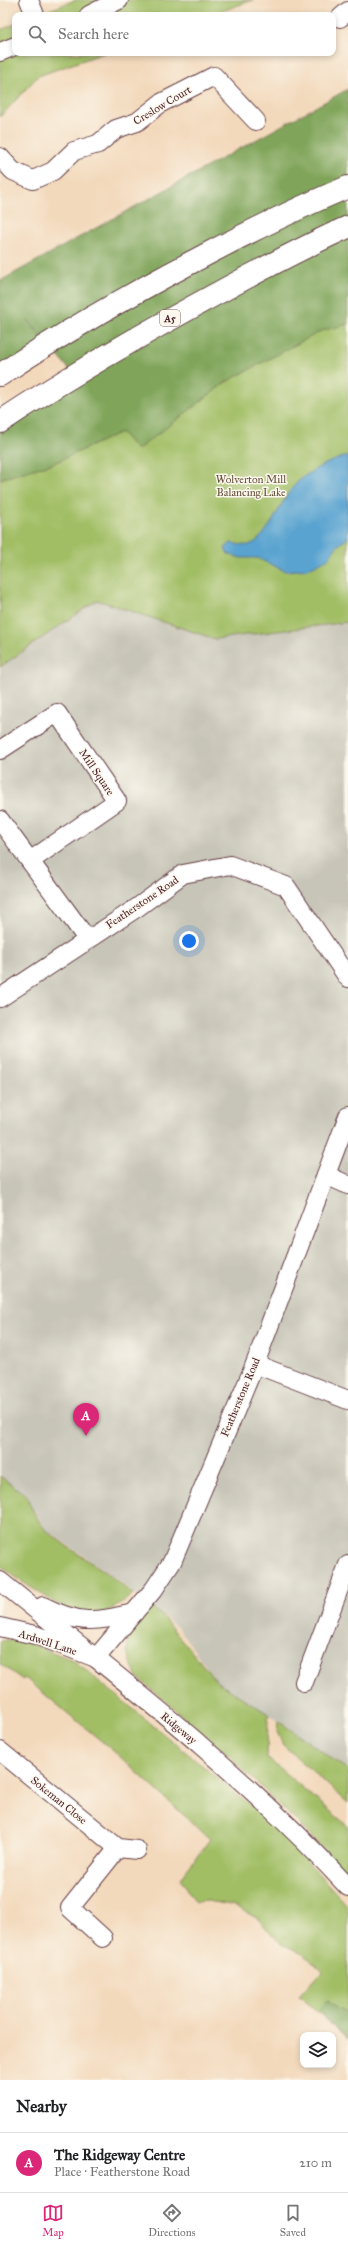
<!DOCTYPE html>
<meta charset="utf-8">
<style>
body{margin:0;font-family:"IM FELL Great Primer",serif;background:#f6f6f6;color:#202124}
.controls{position:absolute;right:12px;bottom:12px;display:grid;overflow:hidden;border-radius:8px;box-shadow:0 2px 6px #0003}
.controls button{width:36px;height:36px;display:grid;place-items:center;padding:0;border:0;border-bottom:1px solid #e0e0e0;background:#fff;color:#202124;font:20px sans-serif}
.you{position:absolute;left:189px;top:941px;width:14px;height:14px;margin:-10px;border:3px solid #fff;border-radius:50%;background:#1a73e8;box-shadow:0 0 0 6px #1a73e833}
.badge{display:grid;place-items:center;width:26px;height:26px;border-radius:50%;background:#db2777;color:#fff;font-size:13px;font-weight:700}
.pin{position:absolute;translate:-50% -33px;filter:drop-shadow(0 1px 2px #0008)}
.pin::after{content:'';position:absolute;top:21px;width:14px;height:12px;background:inherit;clip-path:polygon(0 0,100% 0,50% 100%)}
.list{margin:0;padding:0;list-style:none}
h2{display:flex;justify-content:space-between;align-items:center;height:52px;margin:0;padding:0 16px;font-size:17px}
h2 small{font-size:13px;font-weight:400;color:#757577}
.list li{display:grid;grid-template-columns:26px 1fr auto;gap:12px;align-items:center;box-sizing:border-box;height:60px;padding:0 16px;border-top:1px solid #e0e0e0}
.list b{display:block;font-size:15px;white-space:nowrap}
.list p{margin:0;font-size:13px;white-space:nowrap;color:#757577}
.list em{font-size:13px;font-style:normal;color:#757577}
.icon{flex:none;width:22px;height:22px;fill:none;stroke:currentColor;stroke-width:2;stroke-linecap:round;stroke-linejoin:round}
.map{position:relative;flex:none;width:348px;height:2080px;overflow:hidden}
.search{position:absolute;background:#fff;box-shadow:0 2px 6px #0003;left:12px;right:12px;top:12px;height:44px;display:flex;align-items:center;gap:10px;box-sizing:border-box;padding:0 14px;border-radius:8px;color:#757577;font-size:15px}
.sheet{height:112px;background:#fff}
nav{display:flex;justify-content:space-around;align-items:center;box-sizing:border-box;height:56px;border-top:1px solid #e0e0e0;background:#fff;font-size:11px;color:#757577}
nav a{display:grid;justify-items:center;gap:2px}
nav .on{color:#db2777}
.map>svg:first-child{display:block}
.industrial{fill:#c7c5b8}
.green{fill:#a1be65;stroke:#766e48}
.forest{fill:#80a55a;stroke:#656242}
.water{fill:#58a3d0;stroke:#51617e}
.lines{fill:none;stroke-linecap:round;stroke-linejoin:round}
.minor-casing{stroke:#633b41;stroke-width:20}
.trunk-casing{stroke:#633b41;stroke-width:24}
.minor{stroke:#fff;stroke-width:18}
.trunk{stroke:#fff;stroke-width:22}
.labels{text-anchor:middle;stroke-width:3;stroke-linejoin:round;paint-order:stroke}
.shield{fill:#fbf7ec;stroke:#7f6065;stroke-width:1}
.shield-label{font-size:10px;font-weight:bold;fill:#4a1f2b}
.street-label{font-size:11px;fill:#4a1f2b;stroke:#fbf7ec}
.park-label{font-size:11px;fill:#644f3c;stroke:#fbf7ec}
</style>
<div class="map">
<svg width="348" height="2080" viewBox="0 0 348 2080">
<rect width="100%" height="100%" fill="#fbf7ec"/>
<filter id="ink" filterUnits="userSpaceOnUse"><feTurbulence type="fractalNoise" baseFrequency=".025" numOctaves="2"/><feDisplacementMap in="SourceGraphic" scale="8" xChannelSelector="R" yChannelSelector="G"/><feConvolveMatrix kernelMatrix="1 2 1 2 8 2 1 2 1" color-interpolation-filters="sRGB"/></filter>
<filter id="wash" filterUnits="userSpaceOnUse"><feTurbulence type="fractalNoise" baseFrequency=".012" numOctaves="4" result="noise"/><feDisplacementMap in="SourceGraphic" scale="16" xChannelSelector="R" yChannelSelector="G"/><feGaussianBlur stdDeviation="0.9" result="paint"/><feColorMatrix in="noise" values="0 0 0 0 0 0 0 0 0 0 0 0 0 0 0 0 0 1.4 0 .05"/><feComposite in="paint" operator="in"/></filter>
<g filter="url(#wash)">
<rect width="100%" height="100%" fill="#f3d9bc"/>
<!-- industrial -->
<path class="industrial" d="M97,600l118,39 133,-17v1148l-78,-55 -53,-33 -38,-53 -60,-48 -74,-52 -10,-17 -7,-8 -2,-8 -26,-21v-808z"/>
<!-- green -->
<g class="green">
<path d="M75,0h178l-42,15h-174z"/>
<path d="M15,24v29h89l-66,23 -38,41v-87z"/>
<path d="M348,324v298l-133,17 -118,-39 -97,67v-188l54,-16 67,-31 16,18 89,-68 95,-51z"/>
<path d="M0,1476l27,20c1,7 13,29 19,34 27,23 60,40 87,64 -35,30 -54,24 -90,1 -15,-9 -30,-19 -43,-30z"/>
<path d="M150,1606l11,9 56,67 53,33 -2,3 -1,40 81,68v49l-51,-53 -70,-68 -91,-78 -9,-25 2,-16z"/>
<path d="M0,1640h21l52,20 197,161 78,85v107l-21,-12 -10,10 -18,-15 23,-24 -19,-19 -22,-9 -23,-25 -22,-13 -28,-5 -12,1 -16,-23 30,-40 -93,-85 -92,-76 -2,2 -23,-16z"/>
<path d="M278,1721l70,49v33l-65,-58 -6,-13z"/>
</g>
<!-- forest -->
<g class="forest">
<path d="M348,89v235l-27,7 -95,51 -89,68 -16,-18 -67,31 -54,16v-57l74,-47 -46,-55 20,25 -48,30v-94z"/>
<path d="M327,2001l21,12v27l-31,-29z"/>
</g>
<!-- water -->
<path class="water" d="M348,456v82l-11,8 -8,12 -22,11 -22,2 -28,-13h-16l-13,-4 -3,-6 6,-5c6,1 13,3 18,2 19,-6 31,-43 44,-58 11,-14 37,-27 55,-31z"/>
</g>
<g filter="url(#ink)">
<g class="lines">
<defs>
<g id="minor">
<path d="M29,0l6,15"/>
<path d="M89,15l30,-15"/>
<path d="M340,18l8,-7"/>
<path d="M0,52l15,-6"/>
<path d="M0,157l13,14 20,9 20,-9 21,-20 24,-7 18,-15 21,-7 24,-19 53,-27 42,45"/>
<path d="M0,750l57,-37 60,88 -87,60"/>
<path d="M0,820l87,119"/>
<path d="M0,998l138,-91 45,-33 47,-9 56,21 62,92"/>
<path d="M326,1175l22,10"/>
<path d="M255,1364l93,36"/>
<path d="M0,1581c120,97 244,192 348,306"/>
<path d="M43,1606c37,19 51,16 91,7"/>
<path d="M0,1627l35,8 61,23 58,-69 18,-27 83,-198 93,-248"/>
<path d="M304,1682l44,-117"/>
<path d="M0,1751l118,97 -48,60 33,30"/>
<path d="M118,1848l19,2"/>
</g>
<g id="trunk">
<path d="M0,375c67,-45 138,-85 209,-122 46,-24 90,-46 139,-66"/>
<path d="M0,422c74,-49 151,-93 229,-135 39,-21 78,-42 119,-60"/>
</g>
</defs>
<!-- minor casing -->
<use href="#minor" class="minor-casing"/>
<!-- trunk casing -->
<use href="#trunk" class="trunk-casing"/>
<!-- minor -->
<use href="#minor" class="minor"/>
<!-- trunk -->
<use href="#trunk" class="trunk"/>
</g>
</g>
<g class="labels">
<!-- shield labels -->
<rect class="shield" x="160" y="310" width="20" height="16" rx="3"/>
<g class="shield-label">
<text x="170" y="322">A5</text>
</g>
<!-- street labels -->
<g class="street-label">
<text transform="translate(162 105) rotate(-31)" y="4">Creslow Court</text>
<text transform="translate(97 772) rotate(56)" y="4">Mill Square</text>
<text transform="translate(142 902) rotate(-34)" y="4">Featherstone Road</text>
<text transform="translate(240 1397) rotate(-67)" y="4">Featherstone Road</text>
<text transform="translate(48 1642) rotate(18)" y="4">Ardwell Lane</text>
<text transform="translate(179 1728) rotate(40)" y="4">Ridgeway</text>
<text transform="translate(59 1800) rotate(39)" y="4">Sokeman Close</text>
</g>
<!-- park labels -->
<g class="park-label">
<text x="251" y="483">Wolverton Mill<tspan x="251" dy="13">Balancing Lake</tspan></text>
</g>
</g>
</svg>
<div class="controls">
<button><svg class="icon" aria-label="layers" viewBox="0 0 24 24"><path d="M12 4l9 5-9 5-9-5zM3 14l9 5 9-5"/></svg></button>
</div>
<div class="you"></div>
<div class="pin badge" style="left:86px;top:1436px">A</div>
<div class="search"><svg class="icon" aria-label="search" viewBox="0 0 24 24"><circle cx="10" cy="10" r="6"/><path d="M15 15l6 6"/></svg>Search here</div>
</div>
<section class="sheet">
<h2>Nearby<small></small></h2>
<ul class="list">
<li><span class="badge">A</span><div><b>The Ridgeway Centre</b><p>Place · Featherstone Road</p></div><em>210 m</em></li>
</ul>
</section>
<nav>
<a class="on"><svg class="icon" aria-label="map" viewBox="0 0 24 24"><path d="M3 6l6-2 6 2 6-2v14l-6 2-6-2-6 2zM9 4v14M15 6v14"/></svg>Map</a>
<a><svg class="icon" aria-label="directions" viewBox="0 0 24 24"><path d="M12 3l9 9-9 9-9-9zM9 14v-3h6M13 9l2 2-2 2"/></svg>Directions</a>
<a><svg class="icon" aria-label="saved" viewBox="0 0 24 24"><path d="M7 4h10v16l-5-4-5 4z"/></svg>Saved</a>
</nav>
